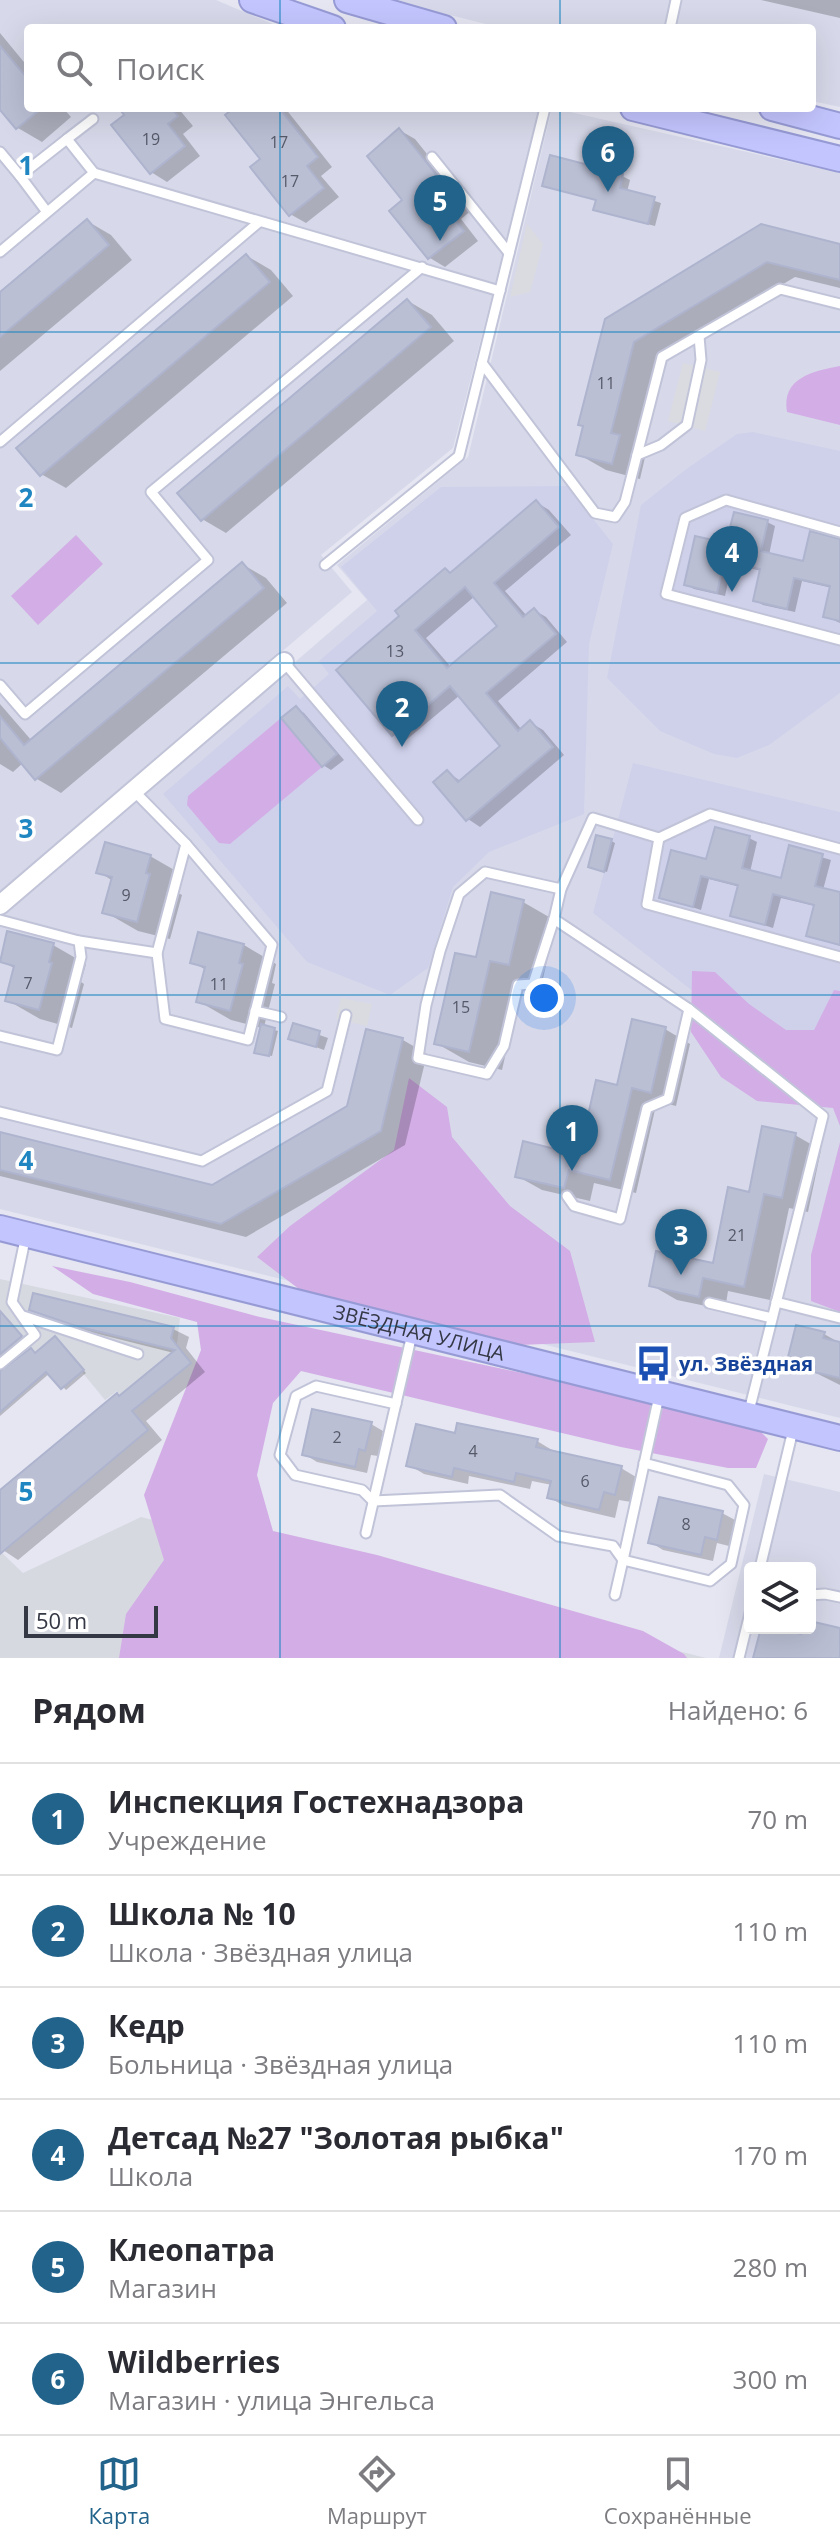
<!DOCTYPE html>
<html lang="ru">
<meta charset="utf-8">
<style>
body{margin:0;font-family:"Open Sans",sans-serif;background:#f7f7f7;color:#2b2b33}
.controls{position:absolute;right:24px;bottom:24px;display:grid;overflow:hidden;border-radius:8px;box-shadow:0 8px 32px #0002}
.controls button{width:72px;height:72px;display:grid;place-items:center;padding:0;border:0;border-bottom:2px solid #e1e1e2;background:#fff;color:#2b2b33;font:40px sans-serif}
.scale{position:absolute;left:24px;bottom:20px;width:134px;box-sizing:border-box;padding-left:8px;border:4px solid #343744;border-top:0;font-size:22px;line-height:28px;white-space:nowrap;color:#343744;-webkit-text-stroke:6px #fff;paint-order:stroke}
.you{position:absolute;left:544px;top:998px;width:28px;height:28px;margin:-20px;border:6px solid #fff;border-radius:50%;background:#1a73e8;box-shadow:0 0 0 12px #1a73e833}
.badge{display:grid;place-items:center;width:52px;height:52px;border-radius:50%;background:#22638b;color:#fff;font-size:26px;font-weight:700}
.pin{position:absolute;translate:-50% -66px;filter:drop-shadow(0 2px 4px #0008)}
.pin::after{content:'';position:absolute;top:42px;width:28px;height:24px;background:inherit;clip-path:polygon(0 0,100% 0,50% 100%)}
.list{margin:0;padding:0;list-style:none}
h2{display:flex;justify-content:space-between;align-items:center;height:104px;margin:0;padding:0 32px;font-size:34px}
h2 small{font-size:26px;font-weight:400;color:#7c7c81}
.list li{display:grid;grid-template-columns:52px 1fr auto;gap:24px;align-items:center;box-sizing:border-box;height:112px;padding:0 32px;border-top:2px solid #e1e1e2}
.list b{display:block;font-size:30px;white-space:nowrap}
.list p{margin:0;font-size:26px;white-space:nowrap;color:#7c7c81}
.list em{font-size:26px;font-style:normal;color:#7c7c81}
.icon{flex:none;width:44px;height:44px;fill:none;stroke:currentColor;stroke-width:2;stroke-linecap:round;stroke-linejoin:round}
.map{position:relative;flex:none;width:840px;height:1658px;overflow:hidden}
.search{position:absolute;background:#fff;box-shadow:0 8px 32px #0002;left:24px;right:24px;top:24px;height:88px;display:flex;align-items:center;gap:20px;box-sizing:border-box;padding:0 28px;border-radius:8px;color:#7c7c81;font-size:30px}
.sheet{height:776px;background:#fff}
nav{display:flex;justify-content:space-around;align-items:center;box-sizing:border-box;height:112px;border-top:2px solid #e1e1e2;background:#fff;font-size:22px;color:#7c7c81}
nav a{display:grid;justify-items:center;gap:4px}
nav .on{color:#22638b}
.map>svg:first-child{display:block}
.residential{fill:#d7d9ea;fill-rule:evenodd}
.industrial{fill:#d7d9e1}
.education{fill:#cfd1eb}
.green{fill:#d3ade6}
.parking{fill:#dadbe0}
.shadow{fill:#0003;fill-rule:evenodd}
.building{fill:#babfd4;stroke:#aeb4ce;stroke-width:2;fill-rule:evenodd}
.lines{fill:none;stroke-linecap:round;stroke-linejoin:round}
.lane-casing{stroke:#c1c4d8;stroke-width:13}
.street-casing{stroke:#c1c4d8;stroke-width:22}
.secondary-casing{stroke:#979bd5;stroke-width:28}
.lane{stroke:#fff;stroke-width:9}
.street{stroke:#fff;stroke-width:18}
.secondary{stroke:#c3c5fe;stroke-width:24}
.grid{fill:none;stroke:#1f86c1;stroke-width:2;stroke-opacity:0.55}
.labels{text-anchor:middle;stroke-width:7;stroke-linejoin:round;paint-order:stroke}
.number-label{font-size:16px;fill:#565968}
.street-label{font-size:20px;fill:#343744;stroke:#fff}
.transit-label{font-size:20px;font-weight:bold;fill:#164399;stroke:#fff;text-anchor:start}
.grid-label{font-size:26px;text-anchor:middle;font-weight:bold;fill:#1f86c1;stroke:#fff;stroke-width:7;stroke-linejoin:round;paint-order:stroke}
</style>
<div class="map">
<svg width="840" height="1658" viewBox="0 0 840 1658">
<rect width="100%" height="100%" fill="#e5e6f2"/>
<!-- residential -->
<g class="residential">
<path d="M0,0h216l66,28h-254v80h512l-87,340 -132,107 31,37 -352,299z"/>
<path d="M389,0h451v107l-28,-6v-73h-310z"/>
<path d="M552,108l288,65v1245l-840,-209v-292l367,-317 -30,-35 131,-108z"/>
<path d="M764,1474l76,18v166h-121zM750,1568h60v60h-60z"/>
</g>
<!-- industrial -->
<g class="industrial">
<path d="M0,1279l180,39 -3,26 14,19 -58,47 -16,-19 -12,9 -23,-28 -21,17 -15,-16 -46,39z"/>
<path d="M141,1517l565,141h-706v-107l23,22z"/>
</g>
<!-- education -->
<g class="education">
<path d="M753,432l87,19v242l-71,52 -32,13 -23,-4 -54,-23 -53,-53 34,-173 44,-35 52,-36z"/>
<path d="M567,486l46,58 -24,100 -5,170 -95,38 -36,35 -25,81 -38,27 -83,-33 -144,-168 125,-108 12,13 29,-25 -10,-13 58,-50 -36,-44 100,-80z"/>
<path d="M633,763l207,49v282l-21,-4 -226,-177z"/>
</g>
<!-- green -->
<g class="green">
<path d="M840,366v59l-53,-13c-6,-34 26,-41 53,-46z"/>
<path d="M76,535l27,29 -65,61 -27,-29z"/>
<path d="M281,718l41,49 -92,77 -11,-1 -32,-38 1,-9z"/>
<path d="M692,971l23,1 34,32 37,26h28l20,-40 6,1v135l-7,-18 -76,-7 -36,-24 -30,-45z"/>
<path d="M409,1078l38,29 5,30 58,69 60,45 25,91 -76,3 -207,-46 -55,-42 33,-31 104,-76z"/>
<path d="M840,1142v170l-29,-11v-46z"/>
<path d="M52,1266l78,16 130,35 491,105 17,17 -12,29h-28l-107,-21 -320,-76 -28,32 -16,72 16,56 104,24 266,76 41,23 3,4h-568l7,-44 38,-54 -20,-65 57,-145 -4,-28 -104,-28z"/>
</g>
<!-- parking -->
<g class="parking">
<path d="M527,224l16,20 -13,48 -20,5z"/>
<path d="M683,363l37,9 -15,59 -37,-10z"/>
<path d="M341,998l31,6 -5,22 -31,-7z"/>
</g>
<!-- shadow -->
<g class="shadow">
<path d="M761,0h79v18z"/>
<path d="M0,33l28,34v41h35l8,9 -29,25 -24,-14 -18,-21z"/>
<path d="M121,108h57l15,18 -10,8 17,22 -33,26 -16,-10 -24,-57z"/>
<path d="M236,108h49l47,59 -11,9 18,21 -33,26 -16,-9z"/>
<path d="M399,130l16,9 57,71 -11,9 17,22 -33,26 -15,-9z"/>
<path d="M622,176l8,4 -3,12 34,11 -6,23 -52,-13 -7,-4 2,-8 -54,-16z"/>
<path d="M87,221l24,14 21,25 -132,111v-77z"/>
<path d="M762,226l78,20v42l-45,-11 -133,80 -23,91 7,5 -6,26 -34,-9 -28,-16 29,-134z"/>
<path d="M247,256l24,14 22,26 -227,192 -25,-14z"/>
<path d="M408,301l24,14 22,26 -228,192 -24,-14z"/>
<path d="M536,502l13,8 22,25 -66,56 22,25 7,-6 12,7 21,25 -69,59 24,29 9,-7 12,7 21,25 -84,72 -12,-8 -21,-47 15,10 41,-36 -43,-51 -55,46 -12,-7 -55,-64zM475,596l25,30 -49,41 -25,-29z"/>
<path d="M767,522l8,4 -6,29 36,8 35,-22v82l-15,-7 7,-28 -30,-7 -7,31 -32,-7 -8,-5 7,-29 -30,-7 -7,32 -31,-7 -8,-5 42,-39z"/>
<path d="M242,564l24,14 21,25 -226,190 -24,-14 -14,-16 -10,9 -13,-8v-60l32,37z"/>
<path d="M296,708l8,5 40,47 -13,10 -8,-5z"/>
<path d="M749,838l8,4 -7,30 33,8 8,-32 40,12 -8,30 17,4v52l-32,-11 7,-29 -34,-8 -8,30 -41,-13 8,-28 -31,-8 -8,31 -40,-13 47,-36z"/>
<path d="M611,841l4,2 -8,29 -14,-4z"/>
<path d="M150,856l33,19 -5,18 4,2 -12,44 -32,-8 -33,-19 8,-31 -14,-9z"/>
<path d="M523,902l33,19 -14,62 -19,-5 -21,92 -33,-8 -33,-19 41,-83z"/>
<path d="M53,945l33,19 -5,18 3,2 -12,44 -32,-9 -33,-19 9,-31 -15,-8z"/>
<path d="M244,945l32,19 -4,19 3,1 -11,43 14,4 -6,25 -12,-2 2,-26 -31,-8 -33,-19 8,-31 -14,-8z"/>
<path d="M294,1026l34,12 -4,12 -33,-12z"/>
<path d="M665,1029l25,15 -14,62 -19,-5 -21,92 -42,-10 -4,18 -48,-11 -25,-14 64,-19 38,-70z"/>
<path d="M367,1031l36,9 24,14 -22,91 -159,92 -246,-61v-42l212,53 137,-80z"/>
<path d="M795,1135l26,15 -13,62 -19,-4 -19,92 -42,-9 -3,19 -48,-10 -26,-15 63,-20 36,-71z"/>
<path d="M31,1309l142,20 16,8 -3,11 19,24 -59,49 16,19 -144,120 -18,-12v-55l174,-140 -80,-20 -48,-15z"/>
<path d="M0,1311l24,28 -24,20z"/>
<path d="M824,1334l16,9v42l-50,-25z"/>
<path d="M58,1341l28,32 -20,17 -16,-17 -50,43v-44l31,-22 6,4z"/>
<path d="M371,1424l12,7 -5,25 -7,-1 -4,18 -50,-11 -13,-8z"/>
<path d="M456,1435l81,6 15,9v3l69,15 15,9 -5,25 -12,-2 -4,18 -51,-12 -15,-9 3,-12 -20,-4 -2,8 -61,-13 -1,8 -44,-10 -15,-9z"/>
<path d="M722,1513l13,7 -6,26 -12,-3 -4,18 -50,-11 -13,-8z"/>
</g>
<!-- building -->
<g class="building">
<path d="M0,46l28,33v29h14l-26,21 -16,-19z"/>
<path d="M119,108h52l7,8 -10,8 17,22 -35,28 -39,-49 13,-10z"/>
<path d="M234,108h45l39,49 -11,9 17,22 -35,28 -39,-49 10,-8 -35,-44z"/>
<path d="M399,128l58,73 -11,8 18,22 -36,28 -39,-48 13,-11 -35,-44z"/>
<path d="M550,155l73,19 -3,14 35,9 -7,27 -55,-14 3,-10 -54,-14z"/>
<path d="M87,219l22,26 -109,92v-45z"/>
<path d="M761,224l79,20v36l-73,-18 -133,80 -23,91 9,2 -8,29 -36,-9 7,-29 -5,-1 27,-106z"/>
<path d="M246,254l24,28 -230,194 -24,-28z"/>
<path d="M407,299l24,28 -230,194 -24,-28z"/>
<path d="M536,500l23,27 -65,56 29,34 11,-9 22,26 -70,59 32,38 12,-11 23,27 -87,74 -33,-39 14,-12 11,12 42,-36 -50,-60 -58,50 -56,-66 63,-54 -4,-5 50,-43 5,5zM465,587l32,39 -50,42 -32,-38z"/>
<path d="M734,512l34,8 -7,31 42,10 7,-30 30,8v82l-17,-4 7,-31 -36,-8 -7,31 -34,-8 7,-32 -36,-8 -7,32 -33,-8 11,-49 31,7z"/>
<path d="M242,562l22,26 -229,192 -35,-42v-22l24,29z"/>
<path d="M296,706l41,48 -15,13 -41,-49z"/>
<path d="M715,827l35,9 -8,32 39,10 8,-33 34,9 -8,32 25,6v53l-34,-9 8,-31 -41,-11 -8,31 -35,-9 8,-31 -37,-9 -8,31 -34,-9 12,-48 35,9z"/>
<path d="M596,835l16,4 -8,33 -16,-5z"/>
<path d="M105,842l46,13 -5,18 4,1 -13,48 -35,-9 10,-36 -16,-4z"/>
<path d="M491,892l33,8 -15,65 -19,-4 -21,91 -35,-8 21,-91 21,4z"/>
<path d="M7,931l47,12 -5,19 3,1 -13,47 -34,-9 9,-35 -14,-4z"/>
<path d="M198,932l46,12 -5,19 4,1 -13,47 -34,-9 9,-35 -15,-4z"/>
<path d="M632,1019l34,8 -15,66 -19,-5 -22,92 -41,-10 -5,18 -49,-11 8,-36 56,14 17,-75 21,5z"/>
<path d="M293,1023l27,8 -4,16 -28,-8z"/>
<path d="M261,1024l14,4 -6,28 -15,-3z"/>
<path d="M366,1029l37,9 -22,93 -160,93 -221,-54v-38l212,53 135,-79z"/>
<path d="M762,1126l34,7 -14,65 -18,-4 -20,93 -41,-9 -4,19 -50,-11 7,-35 57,12 15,-76 21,5z"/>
<path d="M33,1293l141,34 -3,11 20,25 -59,48 16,19 -148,124v-64l117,-97 2,3 56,-46 -99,-24 -47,-16z"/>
<path d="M0,1311l22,25 -22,18z"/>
<path d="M796,1325l29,7 -2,6 17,4v36l-26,-6 1,-5 -28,-6z"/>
<path d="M55,1336l29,34 -23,19 -15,-17 -46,40v-41l31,-23 4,5z"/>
<path d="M312,1409l60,13 -7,29 -6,-2 -4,18 -53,-12z"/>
<path d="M457,1423l81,16 -2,8 86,19 -7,29 -11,-3 -5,18 -52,-12 4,-17 -35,-8 -2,9 -60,-14 -2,9 -46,-11 10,-42 39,9z"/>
<path d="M659,1497l64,14 -6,29 -12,-3 -4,18 -53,-12z"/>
<path d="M810,1621l30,7v30h-87l8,-30h18l22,6 2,-6h7z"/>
</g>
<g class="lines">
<defs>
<g id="lane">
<path d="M670,28l6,-28"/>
<path d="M67,139l26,-20"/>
<path d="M0,152l20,24 47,-37 27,34 406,118"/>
<path d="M432,157l77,96"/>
<path d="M20,176l27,36"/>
<path d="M0,252l94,-79"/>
<path d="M482,363l113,150 20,4 10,-15 37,-145 118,-68 60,15"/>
<path d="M0,442l259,-220"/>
<path d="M637,455l24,-10 26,-20 14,-65 -2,-24"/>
<path d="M840,532l-114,-32 -41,18 -19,76 174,46"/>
<path d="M325,565l134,-109 86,-348"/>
<path d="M284,662l134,158"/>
<path d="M0,685l25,29 183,-154 -57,-68 271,-225"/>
<path d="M659,838l-12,66 193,53"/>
<path d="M554,919l-21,65 -15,1 -14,61 -17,28 -69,-16 8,-53 14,-54 19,-57 26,-22 76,17"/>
<path d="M0,920l79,21 2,16 -24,93 -57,-14"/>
<path d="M79,941l78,12 8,66 83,21 24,-95 -86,-101 -52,-53"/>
<path d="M157,953l29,-109"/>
<path d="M255,1011l26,6"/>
<path d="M0,1112l202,49 125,-70 19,-76"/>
<path d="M567,1196l7,10 46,13 27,-111 21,-9 21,-90"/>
<path d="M776,1302l64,16"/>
<path d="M709,1303l63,15"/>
<path d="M23,1316l115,38"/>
<path d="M0,1364l35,-29 -23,-33 14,-67"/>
<path d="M396,1404l-80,-18 -20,10 -16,59 15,20 67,15 11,11 127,-6 58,41 55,10 10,14 36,-164"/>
<path d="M748,1415l75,-299 -134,-107 -135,-90 7,-30 32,-71 66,20 51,-24 130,35"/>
<path d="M366,1533l46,-199"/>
<path d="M760,1568l33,-138"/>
<path d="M615,1595l8,-35 87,21 21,-17 13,-59 -16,-20 -84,-22"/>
<path d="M810,1595l15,-1 15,3"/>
<path d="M739,1658l11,-45"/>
</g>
<path id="street" d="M0,905l284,-243"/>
<g id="secondary">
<path d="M252,0l81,28"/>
<path d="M347,0l97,28"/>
<path d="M633,108l207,51"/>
<path d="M772,108l68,18"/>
<path id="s1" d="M0,1228l840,210"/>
</g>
</defs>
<!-- lane casing -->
<use href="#lane" class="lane-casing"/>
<!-- street casing -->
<use href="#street" class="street-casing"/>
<!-- secondary casing -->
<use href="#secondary" class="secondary-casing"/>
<!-- lane -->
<use href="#lane" class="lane"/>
<!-- street -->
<use href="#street" class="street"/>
<!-- secondary -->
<use href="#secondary" class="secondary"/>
</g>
<!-- grid -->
<path class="grid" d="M280,0v28M560,0v28M280,108v1550M560,108v1550M0,332h840M0,663h840M0,995h840M0,1326h840"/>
<!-- icons -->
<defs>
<symbol id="bus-bare" viewBox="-9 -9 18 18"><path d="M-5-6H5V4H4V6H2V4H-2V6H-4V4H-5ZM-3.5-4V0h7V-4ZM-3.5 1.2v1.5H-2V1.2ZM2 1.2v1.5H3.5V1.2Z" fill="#1a4fb4" stroke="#fff" stroke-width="2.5" paint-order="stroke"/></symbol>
</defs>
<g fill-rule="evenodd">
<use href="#bus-bare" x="628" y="1338" width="51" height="51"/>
</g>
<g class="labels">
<!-- number labels -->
<g class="number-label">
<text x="151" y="145">19</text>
<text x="279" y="148">17</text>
<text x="290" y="187">17</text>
<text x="606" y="389">11</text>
<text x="395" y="657">13</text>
<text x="126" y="901">9</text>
<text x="28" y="989">7</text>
<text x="219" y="990">11</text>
<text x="461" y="1013">15</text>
<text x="737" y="1241">21</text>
<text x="337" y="1443">2</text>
<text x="473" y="1457">4</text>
<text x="585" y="1487">6</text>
<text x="686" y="1530">8</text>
</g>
<!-- street labels -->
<g class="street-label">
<text dy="7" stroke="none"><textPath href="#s1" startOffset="432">ЗВЁЗДНАЯ УЛИЦА</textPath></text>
</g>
<!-- transit labels -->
<g class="transit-label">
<text x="679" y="1371">ул. Звёздная</text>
</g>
</g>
<g class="grid-label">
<text x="26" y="175">1</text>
<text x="26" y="507">2</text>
<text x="26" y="838">3</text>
<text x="26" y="1170">4</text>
<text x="26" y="1501">5</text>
</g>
</svg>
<div class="controls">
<button><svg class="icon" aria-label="layers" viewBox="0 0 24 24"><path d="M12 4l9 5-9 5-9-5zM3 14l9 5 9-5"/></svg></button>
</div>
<div class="scale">50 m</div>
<div class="you"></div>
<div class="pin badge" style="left:572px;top:1171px">1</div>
<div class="pin badge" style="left:402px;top:747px">2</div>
<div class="pin badge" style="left:681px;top:1275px">3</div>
<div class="pin badge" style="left:732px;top:592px">4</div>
<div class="pin badge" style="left:440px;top:241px">5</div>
<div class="pin badge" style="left:608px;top:192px">6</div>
<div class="search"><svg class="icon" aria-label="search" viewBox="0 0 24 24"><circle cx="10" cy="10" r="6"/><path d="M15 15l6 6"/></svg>Поиск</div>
</div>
<section class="sheet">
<h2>Рядом<small>Найдено: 6</small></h2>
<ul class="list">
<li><span class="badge">1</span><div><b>Инспекция Гостехнадзора</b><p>Учреждение</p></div><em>70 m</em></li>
<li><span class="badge">2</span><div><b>Школа № 10</b><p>Школа · Звёздная улица</p></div><em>110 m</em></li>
<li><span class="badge">3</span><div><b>Кедр</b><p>Больница · Звёздная улица</p></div><em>110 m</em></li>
<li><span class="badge">4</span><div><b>Детсад №27 &quot;Золотая рыбка&quot;</b><p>Школа</p></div><em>170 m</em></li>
<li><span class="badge">5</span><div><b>Клеопатра</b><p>Магазин</p></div><em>280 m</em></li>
<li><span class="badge">6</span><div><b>Wildberries</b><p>Магазин · улица Энгельса</p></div><em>300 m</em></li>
</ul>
</section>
<nav>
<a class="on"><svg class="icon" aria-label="map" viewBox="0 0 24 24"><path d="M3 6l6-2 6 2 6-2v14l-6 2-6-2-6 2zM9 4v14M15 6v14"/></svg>Карта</a>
<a><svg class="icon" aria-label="directions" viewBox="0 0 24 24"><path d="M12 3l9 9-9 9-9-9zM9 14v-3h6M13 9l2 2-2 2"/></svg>Маршрут</a>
<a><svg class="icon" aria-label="saved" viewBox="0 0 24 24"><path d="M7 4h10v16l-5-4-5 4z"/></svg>Сохранённые</a>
</nav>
